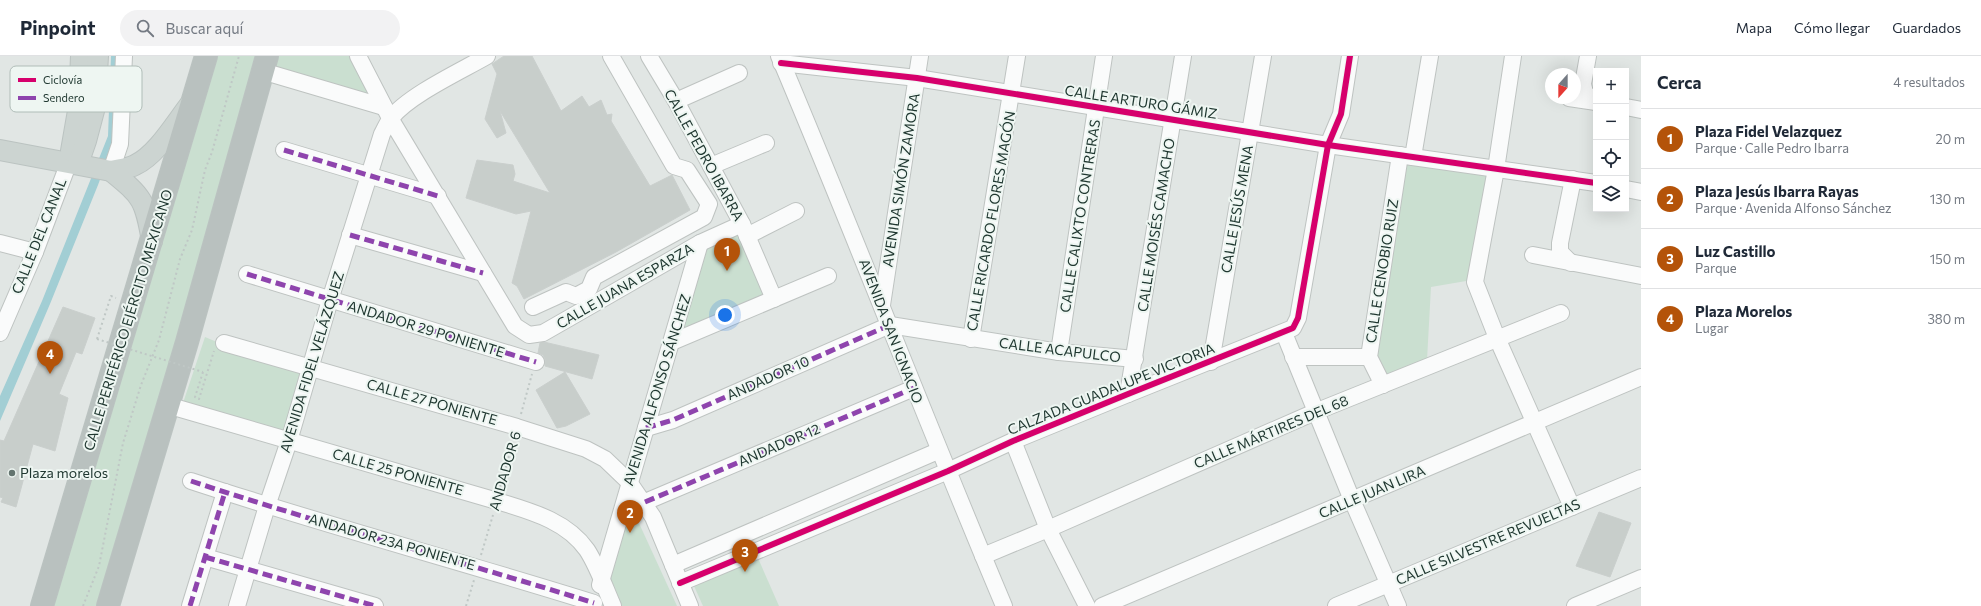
<!DOCTYPE html>
<html lang="es">
<meta charset="utf-8">
<style>
body{margin:0;font-family:Commissioner,sans-serif;background:#f2f2f3;color:#1f2937}
.controls{position:absolute;right:12px;top:12px;display:grid;overflow:hidden;border-radius:0px;box-shadow:0 4px 16px #0002}
.controls button{width:36px;height:36px;display:grid;place-items:center;padding:0;border:0;border-bottom:1px solid #e0e1e3;background:#fff;color:#1f2937;font:20px sans-serif}
.compass{position:absolute;left:1545px;top:12px;width:36px;height:36px;border-radius:50%;background:#fff;box-shadow:0 4px 16px #0002;rotate:201deg}
.you{position:absolute;left:725px;top:259px;width:14px;height:14px;margin:-10px;border:3px solid #fff;border-radius:50%;background:#1a73e8;box-shadow:0 0 0 6px #1a73e833}
.badge{display:grid;place-items:center;width:26px;height:26px;border-radius:50%;background:#b45309;color:#fff;font-size:13px;font-weight:700}
.pin{position:absolute;translate:-50% -33px;filter:drop-shadow(0 1px 2px #0008)}
.pin::after{content:'';position:absolute;top:21px;width:14px;height:12px;background:inherit;clip-path:polygon(0 0,100% 0,50% 100%)}
.list{margin:0;padding:0;list-style:none}
h2{display:flex;justify-content:space-between;align-items:center;height:52px;margin:0;padding:0 16px;font-size:17px}
h2 small{font-size:13px;font-weight:400;color:#747a83}
.list li{display:grid;grid-template-columns:26px 1fr auto;gap:12px;align-items:center;box-sizing:border-box;height:60px;padding:0 16px;border-top:1px solid #e0e1e3}
.list b{display:block;font-size:15px;white-space:nowrap}
.list p{margin:0;font-size:13px;white-space:nowrap;color:#747a83}
.list em{font-size:13px;font-style:normal;color:#747a83}
.icon{flex:none;width:22px;height:22px;fill:none;stroke:currentColor;stroke-width:2;stroke-linecap:round;stroke-linejoin:round}
.map{position:relative;flex:none;width:1641px;height:550px;overflow:hidden}
header{display:flex;align-items:center;gap:24px;box-sizing:border-box;height:56px;padding:0 20px;background:#fff;border-bottom:1px solid #e0e1e3}
header strong{font-size:19px}
nav{display:flex;gap:22px;margin-inline-start:auto;font-size:14px}
.search{width:280px;height:36px;background:#f2f2f3;display:flex;align-items:center;gap:10px;box-sizing:border-box;padding:0 14px;border-radius:22px;color:#747a83;font-size:15px}
main{display:flex}
aside{flex:1;background:#fff}
.map>svg:first-child{display:block}
.green{fill:#cadfd0}
.water{fill:#a2ced4}
.building{fill:#c8cecb;stroke:#cacfcd}
.lines{fill:none;stroke-linecap:round;stroke-linejoin:round}
.minor-casing{stroke:#bec3c1;stroke-width:18}
.major-casing{stroke:#bbc3c1;stroke-width:22}
.highway-casing{stroke:#bbc3c1;stroke-width:24}
.path{stroke:#bfc7c5;stroke-width:2;stroke-dasharray:2 3;stroke-linecap:butt}
.minor{stroke:#fafbfb;stroke-width:16}
.major{stroke:#ccd4d1;stroke-width:20}
.highway{stroke:#b9c1bf;stroke-width:22}
.path-bridge{stroke:#bfc7c5;stroke-width:2;stroke-dasharray:2 3;stroke-linecap:butt}
.quiet{stroke:#8e44ad;stroke-width:5;stroke-dasharray:10 5;stroke-linecap:butt}
.cycleway-casing{stroke:#eef6f2;stroke-width:8}
.cycleway{stroke:#d6006c;stroke-width:6}
.poi-dot{fill:#647570;stroke:#eef6f2;stroke-width:1.5}
.labels{text-anchor:middle;stroke-width:4;stroke-linejoin:round;paint-order:stroke}
.street-label{font-size:14px;fill:#203831;stroke:#eef6f2}
.poi-label{font-size:14px;fill:#203831;stroke:#eef6f2;text-anchor:start}
.key{fill:#eef6f2;stroke:#b0bdb8;stroke-width:1}
.key-label{font-size:11px;fill:#203831}
</style>
<header>
<strong>Pinpoint</strong>
<div class="search"><svg class="icon" aria-label="search" viewBox="0 0 24 24"><circle cx="10" cy="10" r="6"/><path d="M15 15l6 6"/></svg>Buscar aquí</div>
<nav><a>Mapa</a><a>Cómo llegar</a><a>Guardados</a></nav>
</header>
<main>
<div class="map">
<svg width="1641" height="550" viewBox="0 0 1641 550">
<rect width="100%" height="100%" fill="#e1e6e4"/>
<!-- green -->
<g class="green">
<path d="M208,0h57l-158,550h-62z"/>
<path d="M277,0h76l27,47 -107,-31z"/>
<path d="M1407,105l85,12 -20,107 -41,7 -4,73 -40,19 -10,-26z"/>
<path d="M742,168l32,75 -102,43 28,-99z"/>
<path d="M205,281l19,8 84,22 -20,73 -107,-31z"/>
<path d="M627,441l50,109h-55l-15,-37z"/>
<path d="M758,502l21,48h-76l-9,-20z"/>
</g>
<!-- water -->
<path class="water" d="M111,0h8l-3,80 -18,49 -48,119 -50,117v-25l42,-95 66,-165z"/>
<!-- building -->
<g class="building">
<path d="M504,0h28l29,55 21,-15 7,11 12,-7 6,15 5,-1 -1,7 39,65 22,-11 18,35 -74,42 -92,47 -7,-13 -5,-3 19,-72 -15,3 -50,-16 11,-38 36,5 2,9 -2,7 37,12 -50,-82 6,22 -9,5 -12,-19 12,-45 -5,-10z"/>
<path d="M63,251l32,11 -13,36 -6,-2 -17,42 9,4 -13,53 -22,-7 -17,63 -15,-5 2,-4 -3,-1v-57l4,1z"/>
<path d="M544,286l55,13 -7,24 -47,-13v-7l-2,-4 -5,-2 2,-10z"/>
<path d="M565,316l25,42 -24,12 -9,2 -21,-38z"/>
<path d="M1599,456l32,11 -21,54 -34,-11z"/>
</g>
<g class="lines">
<defs>
<g id="minor">
<path d="M358,0l32,62 125,208 14,9 14,-2 157,-90 42,-19"/>
<path d="M649,0l27,45 66,123 32,75"/>
<path d="M779,0c77,182 148,368 225,550"/>
<path d="M1513,0l-17,113 -21,113 22,56 75,169"/>
<path d="M1588,0l-5,28 2,9 11,9"/>
<path d="M781,7l136,15 411,67 268,38"/>
<path d="M262,15l122,36"/>
<path d="M1569,42l27,4"/>
<path d="M676,45l63,-28"/>
<path d="M1626,51l15,3"/>
<path d="M284,94l154,46"/>
<path d="M1413,101l17,-101"/>
<path d="M711,110l55,-23"/>
<path d="M111,115l9,-27 4,-88"/>
<path d="M1626,133l15,3"/>
<path d="M350,179l133,38"/>
<path d="M747,180l49,-25"/>
<path d="M0,187l35,9"/>
<path d="M1533,199l108,21"/>
<path d="M1571,207l-11,-11v-9l13,-64"/>
<path d="M247,218l289,88"/>
<path d="M882,249l38,-249"/>
<path d="M533,251l33,-15 10,4 13,-7 5,-12 110,-60 5,-13 -22,-34 -13,-4 -63,-110"/>
<path d="M890,269l169,27 76,7"/>
<path d="M0,277l35,-81 34,-90"/>
<path d="M1284,277l68,167 46,106"/>
<path d="M971,283l46,-283"/>
<path d="M672,286l156,-66"/>
<path d="M224,287l293,84 69,22 19,10 24,23 24,35 37,89"/>
<path d="M1059,296l45,-296"/>
<path d="M1293,301h76"/>
<path d="M1211,306l52,-306"/>
<path d="M1383,329l-14,-28 31,-202"/>
<path d="M1128,338l55,-338"/>
<path d="M167,349l330,96c32,10 69,19 90,49 11,17 18,38 26,56"/>
<path d="M646,372l27,-8 217,-95"/>
<path d="M1013,385l35,88 39,77"/>
<path d="M191,425c133,44 269,80 403,122"/>
<path d="M645,446l269,-114"/>
<path d="M983,500l65,-27 267,-117 246,-99"/>
<path d="M205,501l170,49"/>
<path d="M673,509l265,-114"/>
<path d="M680,527l268,-112 65,-30 115,-47 165,-66 5,-10 30,-173 13,-31 9,-58"/>
<path d="M600,529l100,-342"/>
<path d="M190,550l35,-114"/>
<path d="M237,550l30,-100 22,-65 41,-141 52,-166c3,-5 5,-11 9,-16 18,-23 70,-47 96,-62"/>
<path d="M1102,550l539,-229"/>
<path d="M1336,550l305,-128"/>
<path d="M1575,550l66,-28"/>
</g>
<g id="major">
<path d="M0,94l111,21c8,-2 17,-2 24,-6 22,-10 41,-43 56,-62"/>
<path d="M71,95l8,-46 2,-49"/>
<path d="M78,108l8,-23 9,-34 3,-51"/>
<path d="M111,115c32,26 34,29 41,70"/>
</g>
<g id="highway">
<path d="M42,550l164,-550"/>
<path d="M108,550l79,-264 80,-286"/>
</g>
</defs>
<!-- minor casing -->
<use href="#minor" class="minor-casing"/>
<!-- major casing -->
<use href="#major" class="major-casing"/>
<!-- highway casing -->
<use href="#highway" class="highway-casing"/>
<!-- path -->
<g class="path">
<path d="M97,283l14,-43 5,2"/>
<path d="M203,316l-8,25 4,2 15,-48"/>
<path d="M521,358l11,-40"/>
<path d="M500,431l14,-48"/>
<path d="M481,499l12,-40"/>
<path d="M83,550l16,-40 24,-123 18,-58 18,-45 21,-81 12,-29 13,-60 7,-18 27,-96"/>
<path d="M466,550l8,-26"/>
</g>
<!-- minor -->
<use href="#minor" class="minor"/>
<!-- major -->
<use href="#major" class="major"/>
<!-- highway -->
<use href="#highway" class="highway"/>
<!-- path-bridge -->
<path class="path-bridge" d="M97,283l106,33"/>
<!-- quiet -->
<g class="quiet">
<path d="M284,94l154,46"/>
<path d="M350,179l133,38"/>
<path d="M247,218l289,88"/>
<path d="M646,372l27,-8 217,-95"/>
<path d="M191,425c133,44 269,80 403,122"/>
<path d="M645,446l269,-114"/>
<path d="M205,501l170,49"/>
<path d="M190,550l35,-114"/>
</g>
<defs>
<g id="cycleway">
<path d="M781,7l136,15 411,67 268,38"/>
<path d="M680,527l268,-112 65,-30 115,-47 165,-66 5,-10 30,-173 13,-31 9,-58"/>
</g>
</defs>
<!-- cycleway casing -->
<use href="#cycleway" class="cycleway-casing"/>
<!-- cycleway -->
<use href="#cycleway" class="cycleway"/>
</g>
<!-- markers -->
<circle class="poi-dot" cx="12" cy="417" r="4"/>
<g class="labels">
<!-- street labels -->
<g class="street-label">
<text transform="translate(1141 46) rotate(9)" y="5">CALLE ARTURO GÁMIZ</text>
<text transform="translate(704 99) rotate(61)" y="5">CALLE PEDRO IBARRA</text>
<text transform="translate(901 124) rotate(-81)" y="5">AVENIDA SIMÓN ZAMORA</text>
<text transform="translate(1237 153) rotate(-80)" y="5">CALLE JESÚS MENA</text>
<text transform="translate(1080 160) rotate(-81)" y="5">CALLE CALIXTO CONTRERAS</text>
<text transform="translate(991 165) rotate(-80)" y="5">CALLE RICARDO FLORES MAGÓN</text>
<text transform="translate(1156 169) rotate(-81)" y="5">CALLE MOISÉS CAMACHO</text>
<text transform="translate(39 180) rotate(-68)" y="5">CALLE DEL CANAL</text>
<text transform="translate(1382 215) rotate(-81)" y="5">CALLE CENOBIO RUIZ</text>
<text transform="translate(625 230) rotate(-30)" y="5">CALLE JUANA ESPARZA</text>
<text transform="translate(128 264) rotate(-73)" y="5">CALLE PERIFÉRICO EJÉRCITO MEXICANO</text>
<text transform="translate(426 273) rotate(17)" y="5">ANDADOR 29 PONIENTE</text>
<text transform="translate(891 275) rotate(69)" y="5">AVENIDA SAN IGNACIO</text>
<text transform="translate(1060 294) rotate(7)" y="5">CALLE ACAPULCO</text>
<text transform="translate(312 306) rotate(-73)" y="5">AVENIDA FIDEL VELÁZQUEZ</text>
<text transform="translate(768 322) rotate(-24)" y="5">ANDADOR 10</text>
<text transform="translate(1111 333) rotate(-22)" y="5">CALZADA GUADALUPE VICTORIA</text>
<text transform="translate(657 334) rotate(-73)" y="5">AVENIDA ALFONSO SÁNCHEZ</text>
<text transform="translate(432 346) rotate(16)" y="5">CALLE 27 PONIENTE</text>
<text transform="translate(1271 376) rotate(-23)" y="5">CALLE MÁRTIRES DEL 68</text>
<text transform="translate(779 389) rotate(-23)" y="5">ANDADOR 12</text>
<text transform="translate(505 415) rotate(-74)" y="5">ANDADOR 6</text>
<text transform="translate(398 416) rotate(16)" y="5">CALLE 25 PONIENTE</text>
<text transform="translate(1372 436) rotate(-23)" y="5">CALLE JUAN LIRA</text>
<text transform="translate(392 486) rotate(16)" y="5">ANDADOR 23A PONIENTE</text>
<text transform="translate(1488 486) rotate(-23)" y="5">CALLE SILVESTRE REVUELTAS</text>
</g>
<!-- poi labels -->
<g class="poi-label">
<text x="20" y="422">Plaza morelos</text>
</g>
</g>
<!-- legend -->
<rect x="10" y="10" width="132" height="46" rx="6" class="key"/>
<rect x="18" y="22" width="18" height="4" fill="#d6006c"/>
<rect x="18" y="40" width="18" height="4" fill="#8e44ad"/>
<g class="key-label">
<text x="43" y="28">Ciclovía</text>
<text x="43" y="46">Sendero</text>
</g>
</svg>
<div class="controls">
<button>+</button>
<button>−</button>
<button><svg class="icon" aria-label="locate" viewBox="0 0 24 24"><circle cx="12" cy="12" r="6"/><path d="M12 2v4M12 18v4M2 12h4M18 12h4"/></svg></button>
<button><svg class="icon" aria-label="layers" viewBox="0 0 24 24"><path d="M12 4l9 5-9 5-9-5zM3 14l9 5 9-5"/></svg></button>
</div>
<svg class="compass" viewBox="-18 -18 36 36"><path d="M0-13l5 13h-10z" fill="#e53935"/><path d="M0 13l5-13h-10z" fill="#747a83"/></svg>
<div class="you"></div>
<div class="pin badge" style="left:727px;top:215px">1</div>
<div class="pin badge" style="left:630px;top:477px">2</div>
<div class="pin badge" style="left:745px;top:516px">3</div>
<div class="pin badge" style="left:50px;top:318px">4</div>
</div>
<aside>
<h2>Cerca<small>4 resultados</small></h2>
<ul class="list">
<li><span class="badge">1</span><div><b>Plaza Fidel Velazquez</b><p>Parque · Calle Pedro Ibarra</p></div><em>20 m</em></li>
<li><span class="badge">2</span><div><b>Plaza Jesús Ibarra Rayas</b><p>Parque · Avenida Alfonso Sánchez</p></div><em>130 m</em></li>
<li><span class="badge">3</span><div><b>Luz Castillo</b><p>Parque</p></div><em>150 m</em></li>
<li><span class="badge">4</span><div><b>Plaza Morelos</b><p>Lugar</p></div><em>380 m</em></li>
</ul>
</aside>
</main>
